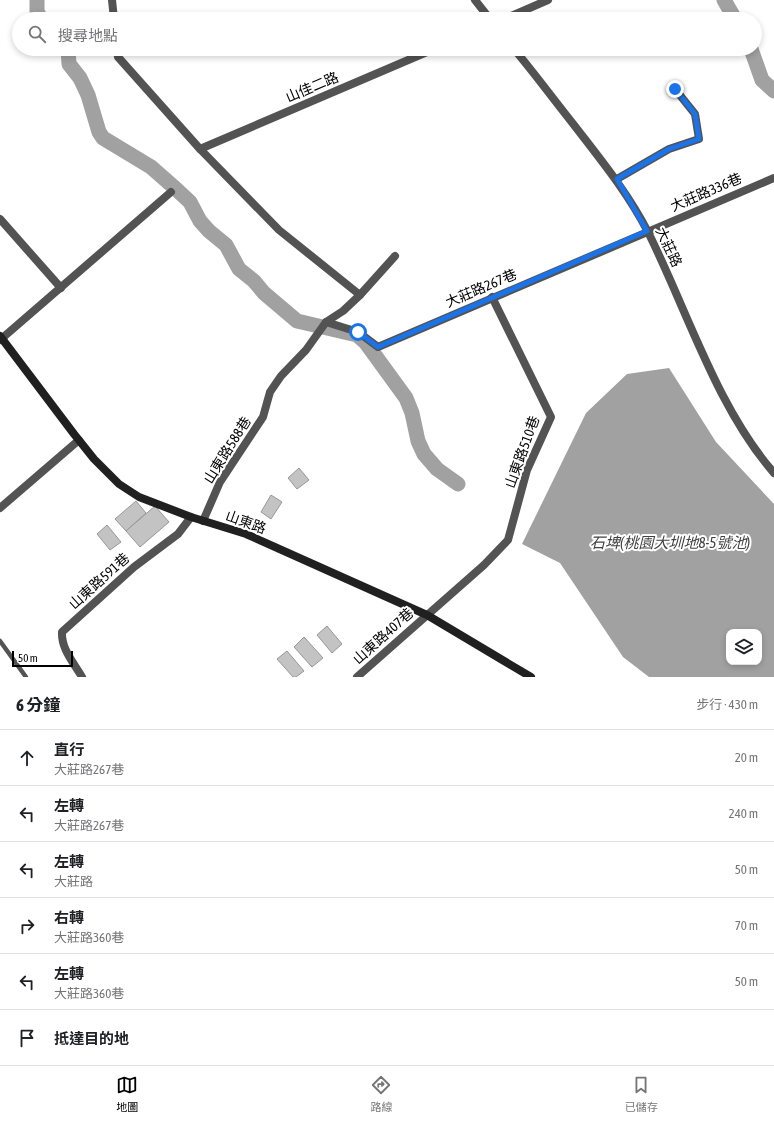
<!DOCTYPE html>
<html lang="zh-TW">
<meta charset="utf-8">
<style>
body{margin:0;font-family:"Asap Condensed","Noto Sans TC",sans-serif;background:#f6f6f6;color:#202124}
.controls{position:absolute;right:12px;bottom:12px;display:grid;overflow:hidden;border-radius:8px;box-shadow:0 2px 6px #0003}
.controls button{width:36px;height:36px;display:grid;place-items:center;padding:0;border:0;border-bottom:1px solid #e0e0e0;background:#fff;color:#202124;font:20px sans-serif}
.scale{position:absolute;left:12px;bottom:10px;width:61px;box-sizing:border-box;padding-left:4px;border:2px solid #000;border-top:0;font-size:11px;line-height:14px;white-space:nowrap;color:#000;-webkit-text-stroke:3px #fff;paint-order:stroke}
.stop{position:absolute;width:12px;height:12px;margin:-9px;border:3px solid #1a73e8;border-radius:50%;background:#fff}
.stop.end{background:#1a73e8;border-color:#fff;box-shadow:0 1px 4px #0008}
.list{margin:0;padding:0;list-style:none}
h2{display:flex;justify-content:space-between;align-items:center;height:52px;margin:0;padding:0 16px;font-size:17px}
h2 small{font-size:13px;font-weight:400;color:#757577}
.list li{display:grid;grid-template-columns:26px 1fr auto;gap:12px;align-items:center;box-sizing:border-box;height:56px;padding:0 16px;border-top:1px solid #e0e0e0}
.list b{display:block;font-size:15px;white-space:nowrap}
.list p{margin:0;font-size:13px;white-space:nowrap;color:#757577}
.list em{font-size:13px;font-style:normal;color:#757577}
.icon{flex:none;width:22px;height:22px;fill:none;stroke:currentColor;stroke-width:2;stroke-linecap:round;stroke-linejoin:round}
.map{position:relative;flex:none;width:774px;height:677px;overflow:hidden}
.search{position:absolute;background:#fff;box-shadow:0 2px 6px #0003;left:12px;right:12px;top:12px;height:44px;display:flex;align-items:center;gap:10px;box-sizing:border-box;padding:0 14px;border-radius:22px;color:#757577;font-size:15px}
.sheet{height:388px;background:#fff}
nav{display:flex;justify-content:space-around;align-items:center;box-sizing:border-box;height:56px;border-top:1px solid #e0e0e0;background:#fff;font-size:11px;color:#757577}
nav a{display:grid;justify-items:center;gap:2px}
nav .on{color:#000}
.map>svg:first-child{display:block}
.water{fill:#a1a1a1;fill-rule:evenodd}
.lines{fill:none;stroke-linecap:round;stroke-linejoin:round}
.river{stroke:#a1a1a1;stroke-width:15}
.building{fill:#c3c3c3;stroke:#979797}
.lane{stroke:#535353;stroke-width:4.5}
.street{stroke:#535353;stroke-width:8}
.secondary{stroke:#202020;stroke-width:8}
.route{stroke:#1a73e8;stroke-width:5}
.labels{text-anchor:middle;stroke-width:4;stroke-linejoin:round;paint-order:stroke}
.street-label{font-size:14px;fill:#000;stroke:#fff}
.water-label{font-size:15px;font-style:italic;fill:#424242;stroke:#fff}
</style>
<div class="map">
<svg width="774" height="677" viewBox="0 0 774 677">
<rect width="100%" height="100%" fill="#fff"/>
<!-- water -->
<path class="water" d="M669,368l47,74 58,62v173h-125l-26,-20 -63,-94 -38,-19 64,-131 41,-39zM729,632h30v30h-30z"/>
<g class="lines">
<!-- river -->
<g class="river">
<path d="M37,0v11l4,8"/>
<path d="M724,0l11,19"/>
<path d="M68,49l1,15 11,14 8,17 11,37 4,6 48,29 25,22 14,13 10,19 9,10 17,14 13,24 15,12 10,12 33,28 60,14 9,8 40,55 6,15 6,28 6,13 13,15 21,15"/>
<path d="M751,49l11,31 12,11"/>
</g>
</g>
<!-- building -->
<g class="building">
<path d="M299,468l10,12 -12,9 -9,-11z"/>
<path d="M271,495l11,7 -11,17 -10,-7z"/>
<path d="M136,501l10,12 -20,18 -11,-12z"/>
<path d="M155,506l14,16 -29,25 -14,-16z"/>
<path d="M107,525l14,17 -11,8 -13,-16z"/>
<path d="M327,626l15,18 -10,9 -15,-18z"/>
<path d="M304,637l19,21 -11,9 -18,-20z"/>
<path d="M287,651l17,20 -8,6h-3l-16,-18z"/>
</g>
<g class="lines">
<!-- lane -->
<path class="lane" d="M0,641l26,36"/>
<!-- street -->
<g class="street">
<path d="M112,0l2,19"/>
<path d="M475,0l15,19"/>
<path d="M504,19l44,-19"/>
<path d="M117,49l1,8 82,92 79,81 81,65"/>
<path d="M514,49c21,25 40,51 60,76 27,35 54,68 74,107 39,78 69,176 126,241"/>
<path d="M200,149l234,-100"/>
<path d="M617,179l52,-30 30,-10 -4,-25 -20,-25"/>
<path d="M0,219l61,69"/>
<path d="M326,322l32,10 20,15 396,-169"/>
<path d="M0,340l171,-148"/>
<path d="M0,508l79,-68"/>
<path d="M203,521l17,-39 43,-65 7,-25 11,-16 25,-26 20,-28 17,-11 17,-16 35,-39"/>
<path d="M82,677c-8,-14 -21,-28 -20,-45l72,-65 44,-33 13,-17"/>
<path d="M357,677l127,-112 24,-25 19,-70 24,-53 -59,-120"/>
</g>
<!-- secondary -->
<path class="secondary" d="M0,336l74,98 20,25 25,25 20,13 52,20 55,17 181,81 104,62"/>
</g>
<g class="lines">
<!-- route -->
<path class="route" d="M358,332l20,15 269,-116 -30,-52 52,-30 30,-10 -4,-25 -20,-25"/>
</g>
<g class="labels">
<!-- street labels -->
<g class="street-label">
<text transform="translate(312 87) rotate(-23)" y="5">山佳二路</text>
<text transform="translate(706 192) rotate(-23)" y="5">大莊路336巷</text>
<text transform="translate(669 247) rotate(65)" y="5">大莊路</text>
<text transform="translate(481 288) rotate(-23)" y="5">大莊路267巷</text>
<text transform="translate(227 450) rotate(-58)" y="5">山東路588巷</text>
<text transform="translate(522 452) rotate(-70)" y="5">山東路510巷</text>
<text transform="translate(246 522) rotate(20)" y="5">山東路</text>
<text transform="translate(99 581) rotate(-42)" y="5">山東路591巷</text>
<text transform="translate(383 636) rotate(-42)" y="5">山東路407巷</text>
</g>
<!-- water labels -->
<g class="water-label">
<text x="670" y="548">石埤(桃園大圳地8-5號池)</text>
</g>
</g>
</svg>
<div class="controls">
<button><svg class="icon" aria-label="layers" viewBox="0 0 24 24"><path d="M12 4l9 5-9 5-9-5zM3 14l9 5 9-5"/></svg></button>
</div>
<div class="scale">50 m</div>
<div class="stop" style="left:358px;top:332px"></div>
<div class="stop end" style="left:675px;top:89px"></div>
<div class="search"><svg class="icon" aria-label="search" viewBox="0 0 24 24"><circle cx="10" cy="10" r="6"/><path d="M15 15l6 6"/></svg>搜尋地點</div>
</div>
<section class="sheet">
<h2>6 分鐘<small>步行 · 430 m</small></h2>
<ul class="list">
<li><svg class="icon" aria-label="ahead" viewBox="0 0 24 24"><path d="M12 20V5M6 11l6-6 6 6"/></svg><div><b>直行</b><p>大莊路267巷</p></div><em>20 m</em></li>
<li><svg class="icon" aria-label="left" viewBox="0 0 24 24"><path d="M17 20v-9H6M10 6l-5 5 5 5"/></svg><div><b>左轉</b><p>大莊路267巷</p></div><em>240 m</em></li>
<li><svg class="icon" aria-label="left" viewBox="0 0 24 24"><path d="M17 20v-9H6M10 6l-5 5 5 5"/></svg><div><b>左轉</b><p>大莊路</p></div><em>50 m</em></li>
<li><svg class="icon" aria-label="right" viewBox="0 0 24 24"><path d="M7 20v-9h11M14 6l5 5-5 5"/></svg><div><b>右轉</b><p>大莊路360巷</p></div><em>70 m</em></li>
<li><svg class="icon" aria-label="left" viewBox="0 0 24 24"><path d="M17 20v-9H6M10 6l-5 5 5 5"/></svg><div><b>左轉</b><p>大莊路360巷</p></div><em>50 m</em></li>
<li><svg class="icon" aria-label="arrive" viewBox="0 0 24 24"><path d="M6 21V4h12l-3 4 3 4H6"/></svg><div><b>抵達目的地</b></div></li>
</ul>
</section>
<nav>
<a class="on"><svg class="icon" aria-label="map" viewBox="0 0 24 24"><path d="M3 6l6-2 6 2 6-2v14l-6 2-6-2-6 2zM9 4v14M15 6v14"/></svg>地圖</a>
<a><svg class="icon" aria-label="directions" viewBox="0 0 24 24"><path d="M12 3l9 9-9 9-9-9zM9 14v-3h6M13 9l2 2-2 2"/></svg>路線</a>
<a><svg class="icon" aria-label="saved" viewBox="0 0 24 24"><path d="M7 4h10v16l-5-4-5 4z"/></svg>已儲存</a>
</nav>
